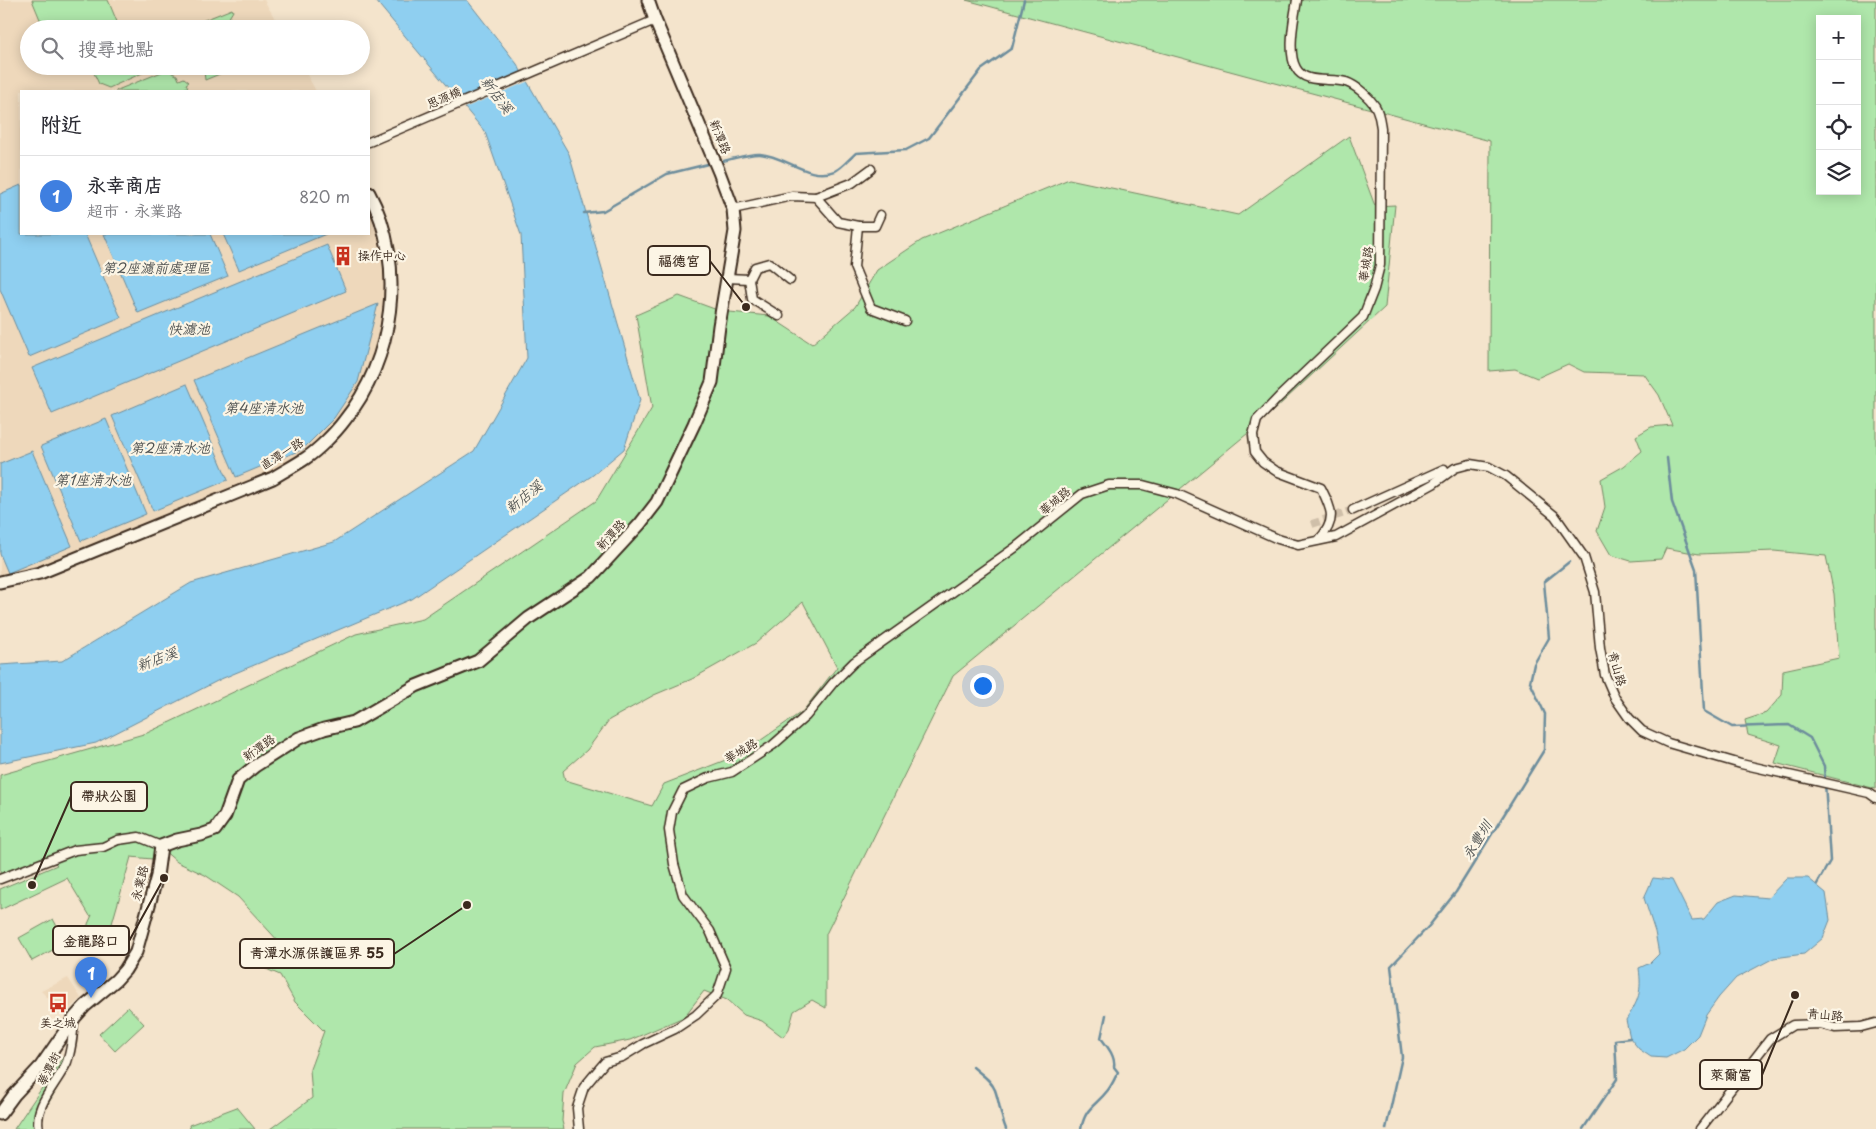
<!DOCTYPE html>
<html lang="zh-TW">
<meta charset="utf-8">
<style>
body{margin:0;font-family:"Playpen Sans","LXGW WenKai TC",sans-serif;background:#f2f2f3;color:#2b2b33}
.controls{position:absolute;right:15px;top:15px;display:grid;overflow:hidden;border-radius:0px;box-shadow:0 2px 12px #0003}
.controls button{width:45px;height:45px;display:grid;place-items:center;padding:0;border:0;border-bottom:1px solid #e1e1e2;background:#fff;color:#2b2b33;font:25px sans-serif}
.you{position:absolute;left:982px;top:685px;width:18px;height:18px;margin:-12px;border:4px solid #fff;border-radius:50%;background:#1a73e8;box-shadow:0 0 0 8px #1a73e833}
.badge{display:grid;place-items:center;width:32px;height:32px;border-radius:50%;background:#c8321e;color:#fff;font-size:16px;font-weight:700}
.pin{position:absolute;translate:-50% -41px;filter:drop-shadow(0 1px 2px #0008)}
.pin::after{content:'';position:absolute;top:26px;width:18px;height:15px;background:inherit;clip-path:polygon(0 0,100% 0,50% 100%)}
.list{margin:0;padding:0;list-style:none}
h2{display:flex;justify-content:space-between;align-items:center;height:65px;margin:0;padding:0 20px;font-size:21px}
h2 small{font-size:16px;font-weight:400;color:#7c7c81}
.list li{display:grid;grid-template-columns:32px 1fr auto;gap:15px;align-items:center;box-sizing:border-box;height:80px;padding:0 20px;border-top:1px solid #e1e1e2}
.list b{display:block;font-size:19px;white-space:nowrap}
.list p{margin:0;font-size:16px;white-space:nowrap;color:#7c7c81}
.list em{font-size:16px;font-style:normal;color:#7c7c81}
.icon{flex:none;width:28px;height:28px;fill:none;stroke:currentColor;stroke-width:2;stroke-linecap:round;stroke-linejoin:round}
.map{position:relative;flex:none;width:1876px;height:1129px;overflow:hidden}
.search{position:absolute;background:#fff;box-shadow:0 2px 12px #0003;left:20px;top:20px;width:350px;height:55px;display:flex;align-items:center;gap:12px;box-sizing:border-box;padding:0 18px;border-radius:28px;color:#7c7c81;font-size:19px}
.panel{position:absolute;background:#fff;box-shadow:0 2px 12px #0003;left:20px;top:90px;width:350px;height:145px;border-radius:0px}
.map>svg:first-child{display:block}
.built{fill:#eed8bb}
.green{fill:#afe7ab;stroke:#758864;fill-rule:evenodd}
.water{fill:#8fcff0;stroke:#6d8d9c}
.pier{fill:#f4e4cc}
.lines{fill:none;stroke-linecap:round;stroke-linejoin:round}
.stream{stroke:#6d8d9c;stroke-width:2.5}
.street-tunnel{stroke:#cfbfa9;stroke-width:8;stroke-dasharray:8 4;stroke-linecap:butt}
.street-casing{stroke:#3b2a1e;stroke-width:11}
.secondary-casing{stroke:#3b2a1e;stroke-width:15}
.street{stroke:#fcf5e5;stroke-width:8}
.secondary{stroke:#fcf5e5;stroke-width:11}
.labels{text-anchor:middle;stroke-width:4.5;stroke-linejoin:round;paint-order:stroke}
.street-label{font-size:12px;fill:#3b2a1e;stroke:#fcf5e5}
.poi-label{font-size:12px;fill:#3b2a1e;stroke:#fcf5e5;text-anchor:start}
.water-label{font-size:14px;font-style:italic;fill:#505352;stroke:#fcf5e5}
.leader{fill:none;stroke:#3b2a1e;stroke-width:2}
.callout-dot{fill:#3b2a1e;stroke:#fcf5e5;stroke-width:2}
.callout{fill:#fcf5e5;stroke:#3b2a1e;stroke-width:2}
.callout-label{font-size:14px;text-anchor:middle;font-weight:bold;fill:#3b2a1e}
</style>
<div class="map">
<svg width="1876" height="1129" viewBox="0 0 1876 1129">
<rect width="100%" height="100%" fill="#f4e4cc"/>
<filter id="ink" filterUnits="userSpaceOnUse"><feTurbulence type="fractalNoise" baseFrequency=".02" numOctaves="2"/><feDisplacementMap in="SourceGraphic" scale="10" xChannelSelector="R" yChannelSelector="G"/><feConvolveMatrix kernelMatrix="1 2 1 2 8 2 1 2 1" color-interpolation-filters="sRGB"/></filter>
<g filter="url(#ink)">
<!-- built -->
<g class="built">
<path d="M0,0h264l17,29h-252v37h273l14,25h-295v143h348v-30l11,29 6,46 -1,29 -7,33 -14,41 -23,35 -28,28 -18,13 -23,14 -242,97 -30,6z"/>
<path d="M68,978l13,20 -17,16 -23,-23z"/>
</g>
<!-- green -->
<g class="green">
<path d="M32,0h76l12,29h-76z"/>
<path d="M966,0h910v789l-101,-26 6,-18 -33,-10 -3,-15 21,-7 16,-18 1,-25 56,-12 -5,-64 -8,-38 -52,-5 -75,3 -33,-6 -5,11 -30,2 -20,-6 -14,-24 8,-24 -4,-28 23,-13 18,-15 -6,-15 15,-9 21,-2 -13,-30 -15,-21 -60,-2 -16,-8 -31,14 -22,-9 -26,2 1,-230zM1820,19h37v172h-37z"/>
<path d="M232,9l1,2 -11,18h-32l-1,-3z"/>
<path d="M95,66h55l-2,1 1,3 -40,18 -10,-4 -5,-11z"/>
<path d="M208,66h31l-34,14 -1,-9 5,-3z"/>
<path d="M169,69l3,4 5,2 2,5 5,-2 5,4 -3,2 2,3 -10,4h-63z"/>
<path d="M1349,136l26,70 20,-1 -10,102 -126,117 -306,252 -127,258v74l-14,-8 -18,11 -5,18 -6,8 -21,-16 -18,-6 -17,-15 -23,-9 -20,26 -54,23 -35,7 -18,16 -13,31 -2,27 2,8h-294l42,-31 -2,-29 14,-38 -29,-29 -15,-27 -23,-10 1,-14 22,-8 -42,-46 -33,-22 -28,-13 -28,-24h-6l16,14 -7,7 -21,-2 -24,84 -11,11 -9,-10 1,-18 4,-9 -2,1 -23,-38 -67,32v-21l57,-24 -3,-3 -54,20v-107l147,-42 209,-99 67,-15 173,-118 56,-93 -16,-93 43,-19 41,15 49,5 43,28 43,-37 22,-37 45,-30 147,-61 169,36zM803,602l34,65 -34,44 -62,43 -77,30 -12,22 -87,-26 -2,-9 24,-21 22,-30 45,-25 38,-16 64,-36z"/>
<path d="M53,919l13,24 -34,18 -13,-23z"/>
<path d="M128,1007l16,17 -29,27 -16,-17z"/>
<path d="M63,1057l1,19 -24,42 2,11h-28z"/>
<path d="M237,1107l18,22h-65l-1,-4z"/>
</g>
<!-- water -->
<g class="water">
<path d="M375,0h92l50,64 52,90 71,246 -16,49 -31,26 -181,124 -191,80 -125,64 -96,20v-98l62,-4 129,-78 143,-41 140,-91 53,-93 -6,-123 -36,-103z"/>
<path d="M21,185v49h64l36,84 -92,39 -29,-68v-95z"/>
<path d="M104,234h106l18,42 -90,37z"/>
<path d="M223,234h103l-87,36z"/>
<path d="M327,245l19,46 -294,123 -20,-46z"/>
<path d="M378,304l-20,78 -24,36 -31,31 -67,28 -42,-97z"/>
<path d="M187,384l41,96 -75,31 -41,-95z"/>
<path d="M106,419l40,95 -65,27 -40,-95z"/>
<path d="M32,451l40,95 -64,27 -8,-19v-90z"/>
<path d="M1653,878l19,2 20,40 12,-1 14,-17 18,-7 32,3 19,-20h21l18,15 4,27 -7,18 -19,16 -30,4 -38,20 -17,19 -13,18 -8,20 -14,14 -18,9 -15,-1 -12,-8 -9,-11 -4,-18c13,-20 16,-28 13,-52l11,-5 9,-9 -4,-22 -11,-34z"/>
</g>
<!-- pier -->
<path class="pier" d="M524,72l5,9 -67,28 -6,-8z"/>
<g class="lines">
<!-- stream -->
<g class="stream">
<path d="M718,162c12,-2 31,-9 42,-8 26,2 48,27 75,17 7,-3 15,-13 21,-18l50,-3 23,-12 52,-68 31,-22 12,-48"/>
<path d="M584,213l19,-2 64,-37 45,-11"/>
<path d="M1667,458l5,44 24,67 8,142 28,16 57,-2 21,13 14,28 6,95 -13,23"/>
<path d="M973,1067c8,7 18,13 22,23 5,14 5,25 11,39"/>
<path d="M1081,1129c5,-23 14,-22 27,-39 4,-5 7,-12 10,-18l-4,-5c2,-10 -7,-21 -13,-29l5,-23"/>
<path d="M1386,1129l16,-72 -11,-91 38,-40 27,-34 88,-142 1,-36 -15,-32 4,-18 15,-26 -5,-56 25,-20"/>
<path d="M1583,1129l34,-50 -2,-39 15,-2"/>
</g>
<!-- street-tunnel -->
<path class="street-tunnel" d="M1312,524l41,-14"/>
<defs>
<g id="street">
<path d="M1297,0c-3,18 -10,53 -1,68 9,17 35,9 50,14 11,4 23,15 29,24 4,6 5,16 6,22l-1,137 -6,24 -11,28 -84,80 -22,23 -4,15 2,17 8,10 13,9 45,17c11,22 16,32 -2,52"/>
<path d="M369,142l286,-122"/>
<path d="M816,197l36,-14 19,-14"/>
<path d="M733,209l59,-13 24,1 22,25 20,4 -4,41 17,41 34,13"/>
<path d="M858,226h17l5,-11"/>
<path d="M727,278l22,1 6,-12 14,-4 21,17"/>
<path d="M749,279l3,20 27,17"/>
<path d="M1353,510l91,-41"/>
<path d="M0,879l75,-29 28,-3 15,-7 21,-3 22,9"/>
<path d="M39,1129c-6,-24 19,-46 28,-67 5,-14 6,-28 7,-43"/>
<path d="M579,1129l-2,-21 7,-21 15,-18 6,-7 17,-5 21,-13 32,-15 21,-14 21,-20 9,-27 -16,-37 -27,-36 -9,-31 -5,-34 3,-18 11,-22 25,-12 24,-6 41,-27 33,-29 27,-33 21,-21 162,-115 66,-53 27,-9h34l34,9 101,45 20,6 38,-8 97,-53 22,-16 15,-4 19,3 17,9 49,40 29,41 11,35 5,56 5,27 10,23 14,20 13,13 26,12 73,21 128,29 7,5"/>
<path d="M1700,1129l70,-90 23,-14 27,-1 15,4 26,-1 15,-4"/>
</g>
<g id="secondary">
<path d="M0,582l40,-9 233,-95c11,-7 23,-13 33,-20 12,-8 29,-25 38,-37 50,-61 63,-157 25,-228"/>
<path d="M0,1114l14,-19 27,-29 34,-49 10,-11 31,-26 9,-10 11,-18 21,-76 4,-30 16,-6 24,-5 14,-5 10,-14 13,-36 17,-14 44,-28 25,-9 30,-7 62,-36 62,-25 51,-43 62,-41 49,-53 17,-22 37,-78 18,-42 7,-56 16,-95 -2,-22 -14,-37 -64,-152 -7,-20"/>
</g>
</defs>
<!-- street casing -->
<use href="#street" class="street-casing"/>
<!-- secondary casing -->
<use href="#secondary" class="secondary-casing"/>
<!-- street -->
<use href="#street" class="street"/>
<!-- secondary -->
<use href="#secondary" class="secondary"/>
</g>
</g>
<!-- icons -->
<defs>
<symbol id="building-bare" viewBox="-9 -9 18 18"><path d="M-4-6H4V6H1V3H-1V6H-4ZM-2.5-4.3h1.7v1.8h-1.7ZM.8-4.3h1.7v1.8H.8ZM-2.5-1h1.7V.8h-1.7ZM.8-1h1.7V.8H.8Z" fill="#c8321e" stroke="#fcf5e5" stroke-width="2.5" paint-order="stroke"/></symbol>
<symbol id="bus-bare" viewBox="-9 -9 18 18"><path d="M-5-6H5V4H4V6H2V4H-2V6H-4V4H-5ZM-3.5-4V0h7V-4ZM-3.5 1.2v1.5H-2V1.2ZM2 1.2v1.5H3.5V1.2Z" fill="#c8321e" stroke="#fcf5e5" stroke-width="2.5" paint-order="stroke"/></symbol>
</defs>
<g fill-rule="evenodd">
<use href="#building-bare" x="329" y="242" width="28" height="28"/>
<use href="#bus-bare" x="44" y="989" width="28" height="28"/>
</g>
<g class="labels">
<!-- street labels -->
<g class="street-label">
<text transform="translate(444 98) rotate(-23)" y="4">思源橋</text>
<text transform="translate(720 137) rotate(68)" y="4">新潭路</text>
<text transform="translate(1366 264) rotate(-81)" y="4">華城路</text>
<text transform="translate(282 454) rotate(-32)" y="4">直潭一路</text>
<text transform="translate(1055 501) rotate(-40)" y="4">華城路</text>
<text transform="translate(611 535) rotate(-47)" y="4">新潭路</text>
<text transform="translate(1617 669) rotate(74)" y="4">青山路</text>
<text transform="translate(259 748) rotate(-35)" y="4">新潭路</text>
<text transform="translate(741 751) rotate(-30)" y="4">華城路</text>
<text transform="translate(140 883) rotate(-76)" y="4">永業路</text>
<text transform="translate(1825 1015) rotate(5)" y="4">青山路</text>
<text transform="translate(49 1069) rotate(-63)" y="4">華潭街</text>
</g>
<!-- poi labels -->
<g class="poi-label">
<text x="358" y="260">操作中心</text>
<text x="58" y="1027" text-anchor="middle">美之城</text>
</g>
<!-- water labels -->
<g class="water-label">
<text transform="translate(497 95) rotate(53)" y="5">新店溪</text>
<text x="156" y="273">第2座濾前處理區</text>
<text x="189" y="334">快濾池</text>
<text x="264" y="413">第4座清水池</text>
<text x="170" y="453">第2座清水池</text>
<text x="93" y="485">第1座清水池</text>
<text transform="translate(524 497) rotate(-39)" y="5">新店溪</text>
<text transform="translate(157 659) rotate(-20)" y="5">新店溪</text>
<text transform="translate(1477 840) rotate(-58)" y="5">永豐圳</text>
</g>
</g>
<!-- callouts -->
<path class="leader" d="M746 307L710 261M32 885L71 796M164 878L129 941M467 905L394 954M1795 995L1762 1075"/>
<g class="callout-dot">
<circle cx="746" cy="307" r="5"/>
<circle cx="32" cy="885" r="5"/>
<circle cx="164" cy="878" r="5"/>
<circle cx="467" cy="905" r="5"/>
<circle cx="1795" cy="995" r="5"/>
</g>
<g class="callout">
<rect x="648" y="246" width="62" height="29" rx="5"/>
<rect x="71" y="782" width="76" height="29" rx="5"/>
<rect x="53" y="926" width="76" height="29" rx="5"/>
<rect x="240" y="939" width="154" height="29" rx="5"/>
<rect x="1700" y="1060" width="62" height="29" rx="5"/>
</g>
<g class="callout-label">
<text x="679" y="266">福德宮</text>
<text x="109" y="801">帶狀公園</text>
<text x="91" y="946">金龍路口</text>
<text x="317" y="958">青潭水源保護區界 55</text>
<text x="1731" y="1080">萊爾富</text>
</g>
</svg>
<div class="controls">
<button>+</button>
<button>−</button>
<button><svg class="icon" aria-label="locate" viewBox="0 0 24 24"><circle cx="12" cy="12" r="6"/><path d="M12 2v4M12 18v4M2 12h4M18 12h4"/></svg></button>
<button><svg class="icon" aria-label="layers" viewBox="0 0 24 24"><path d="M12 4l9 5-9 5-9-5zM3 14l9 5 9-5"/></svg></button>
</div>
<div class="you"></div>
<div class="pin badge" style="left:91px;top:998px;background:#3f7fe0">1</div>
<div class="search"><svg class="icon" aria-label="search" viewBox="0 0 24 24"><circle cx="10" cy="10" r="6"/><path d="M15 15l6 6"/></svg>搜尋地點</div>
<section class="panel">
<h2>附近<small></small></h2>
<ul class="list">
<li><span class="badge" style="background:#3f7fe0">1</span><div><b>永幸商店</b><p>超市 · 永業路</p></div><em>820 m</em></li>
</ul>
</section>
</div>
